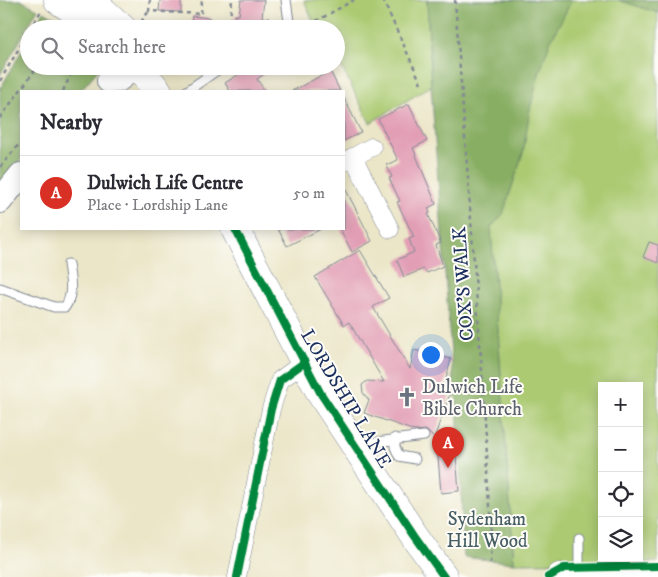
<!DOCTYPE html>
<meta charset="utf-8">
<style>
body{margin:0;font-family:"IM FELL DW Pica",serif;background:#f7f7f7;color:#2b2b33}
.controls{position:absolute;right:15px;bottom:15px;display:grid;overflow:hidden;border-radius:0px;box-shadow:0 2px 12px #0003}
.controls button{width:45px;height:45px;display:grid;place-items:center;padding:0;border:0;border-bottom:1px solid #e1e1e2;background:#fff;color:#2b2b33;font:25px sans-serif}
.you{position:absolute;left:430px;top:354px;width:18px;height:18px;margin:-12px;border:4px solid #fff;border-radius:50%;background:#1a73e8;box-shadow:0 0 0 8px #1a73e833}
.badge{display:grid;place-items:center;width:32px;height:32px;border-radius:50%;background:#d93025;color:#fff;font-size:16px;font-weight:700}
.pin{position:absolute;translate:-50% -41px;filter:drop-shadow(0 1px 2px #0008)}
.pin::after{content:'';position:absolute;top:26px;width:18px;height:15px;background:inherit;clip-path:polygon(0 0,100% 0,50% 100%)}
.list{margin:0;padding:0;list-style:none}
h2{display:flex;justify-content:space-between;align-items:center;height:65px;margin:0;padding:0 20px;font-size:21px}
h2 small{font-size:16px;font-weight:400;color:#7c7c81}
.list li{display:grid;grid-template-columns:32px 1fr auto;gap:15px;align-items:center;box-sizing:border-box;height:75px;padding:0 20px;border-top:1px solid #e1e1e2}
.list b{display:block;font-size:19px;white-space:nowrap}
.list p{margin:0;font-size:16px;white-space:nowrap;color:#7c7c81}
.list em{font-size:16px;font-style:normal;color:#7c7c81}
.icon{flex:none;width:28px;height:28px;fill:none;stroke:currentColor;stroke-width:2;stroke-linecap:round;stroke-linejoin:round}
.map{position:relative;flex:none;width:658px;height:577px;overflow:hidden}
.search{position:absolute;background:#fff;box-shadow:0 2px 12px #0003;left:20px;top:20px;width:325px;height:55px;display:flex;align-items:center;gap:12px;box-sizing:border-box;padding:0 18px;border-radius:28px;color:#7c7c81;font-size:19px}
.panel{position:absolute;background:#fff;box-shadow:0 2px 12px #0003;left:20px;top:90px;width:325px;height:140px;border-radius:0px}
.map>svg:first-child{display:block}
.green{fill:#abca72;stroke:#637c68;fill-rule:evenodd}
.forest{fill:#88ae64;stroke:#526e61}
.building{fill:#e29eb5}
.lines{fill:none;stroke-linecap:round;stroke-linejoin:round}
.lane-casing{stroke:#838a93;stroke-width:11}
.street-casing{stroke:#838a93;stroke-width:19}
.secondary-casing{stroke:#838a93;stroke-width:26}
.highway-casing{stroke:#838a93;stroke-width:29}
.path{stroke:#838a93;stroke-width:2.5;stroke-dasharray:4 4;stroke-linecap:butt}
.lane{stroke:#fff;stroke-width:9}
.street{stroke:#fff;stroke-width:18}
.secondary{stroke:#fff;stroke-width:24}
.highway{stroke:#fff;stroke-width:28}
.cycleway-casing{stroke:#fdfcf7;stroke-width:11}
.cycleway{stroke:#00873e;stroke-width:8}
.labels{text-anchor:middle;stroke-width:4;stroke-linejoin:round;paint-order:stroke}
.street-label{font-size:19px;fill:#1b2f5e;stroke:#fdfcf7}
.worship-label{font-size:19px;fill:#5b616d;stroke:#fdfcf7;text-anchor:start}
.park-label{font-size:19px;fill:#465e64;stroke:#fdfcf7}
</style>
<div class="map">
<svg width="658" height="577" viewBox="0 0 658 577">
<rect width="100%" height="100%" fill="#fdfcf7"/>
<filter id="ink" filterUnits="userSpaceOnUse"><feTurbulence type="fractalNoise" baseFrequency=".02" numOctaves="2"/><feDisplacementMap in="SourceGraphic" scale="10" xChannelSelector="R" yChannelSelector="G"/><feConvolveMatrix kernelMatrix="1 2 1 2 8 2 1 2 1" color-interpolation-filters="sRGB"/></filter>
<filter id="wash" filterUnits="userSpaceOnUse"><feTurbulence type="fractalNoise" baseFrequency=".0096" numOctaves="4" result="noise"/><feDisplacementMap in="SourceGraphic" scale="20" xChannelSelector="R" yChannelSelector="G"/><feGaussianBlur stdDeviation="1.12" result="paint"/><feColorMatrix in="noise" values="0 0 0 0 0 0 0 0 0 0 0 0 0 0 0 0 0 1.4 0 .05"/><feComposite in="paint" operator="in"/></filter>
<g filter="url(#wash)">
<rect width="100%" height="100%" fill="#ebe6c8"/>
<!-- green -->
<g class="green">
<path d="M304,0h123l4,86 -61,37 -34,-67v-27h-13l-3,-6 -5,2z"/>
<path d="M473,0h185v562l-144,1zM602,386h37v172h-37z"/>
</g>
<!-- forest -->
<g class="forest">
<path d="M0,0h20l18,9 -38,66z"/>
<path d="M427,0h145l-22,42 -11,32 -9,35 -7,44 -20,61 -12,14 23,335 -50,-6 -7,-156 -4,-21 -22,-294z"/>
<path d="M618,0h40v13z"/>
<path d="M44,11l30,18h-40z"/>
<path d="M29,38v28h68l1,4 -18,21h-59v69l-21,25v-96z"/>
</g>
<g id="blocks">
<!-- building -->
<g class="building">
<path d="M160,0h21v12l-22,-1z"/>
<path d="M241,0h23l-2,18h7l-1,11 -34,-2 1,-12h4z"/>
<path d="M192,16l19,2 -1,11h-19z"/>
<path d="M252,66h24l-19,13 8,12h-35l-5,-8z"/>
<path d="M330,71l10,20h-48z"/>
<path d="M344,98l17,34 -17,9z"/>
<path d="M409,104l18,37 -14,7 23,56 -8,4 2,5 -2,1 13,29 -5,2 7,21 -16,7 -3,-4 -20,8 -7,-17 17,-8 -5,-13 5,-2 -17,-35 3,-1 -11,-23 3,-1 -6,-12 12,-5 -20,-41z"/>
<path d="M344,186l28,55 -20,11 -12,-23h4z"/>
<path d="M278,229h43l-34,17z"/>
<path d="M649,242l9,3v18l-15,-6z"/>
<path d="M360,250l29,48 -16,9 37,62 4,-19 37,9 -8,32 7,3 -16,44 -8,-8 -11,1 -51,-18 5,-13 -6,-7 -1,-8 5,-4 17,1 -35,-60 -5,3 -29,-48z"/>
<path d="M455,443l4,48 -18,2 -4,-49z"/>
</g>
</g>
</g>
<g filter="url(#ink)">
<use href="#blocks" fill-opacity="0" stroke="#838a93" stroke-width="1"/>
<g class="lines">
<defs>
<g id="lane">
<path d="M286,0l4,29"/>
<path d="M187,91l36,-25"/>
<path d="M0,288l54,19h11c9,-13 5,-28 3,-43"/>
<path d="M395,438v9l4,9 16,3"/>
<path d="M360,450l16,-8 48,-6"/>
<path d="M579,538v36"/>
</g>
<g id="street">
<path d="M353,157l37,72"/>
<path d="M344,162l28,-15"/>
<path d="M237,577l34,-168 9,-29 25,-18"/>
</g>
<g id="secondary">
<path d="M109,81l9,-1 18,-14"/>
<path d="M0,201l21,-26"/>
</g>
<g id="highway">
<path d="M58,0l43,29"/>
<path d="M92,1l31,28"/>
<path d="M137,66l21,25"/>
<path d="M235,229l86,165 93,141 30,42"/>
<path d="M560,577l98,-1"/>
</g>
</defs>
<!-- lane casing -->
<use href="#lane" class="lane-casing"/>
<!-- street casing -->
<use href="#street" class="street-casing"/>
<!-- secondary casing -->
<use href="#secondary" class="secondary-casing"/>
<!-- highway casing -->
<use href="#highway" class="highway-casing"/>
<!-- path -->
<g class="path">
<path d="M150,0l-1,11 52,3 1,-14"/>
<path d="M383,0l38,83"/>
<path d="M455,0l28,386 8,137 -1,42"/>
<path d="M141,22l8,-11"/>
<path d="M30,29l11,-18"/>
<path d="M229,29l3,-29"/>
<path d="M302,29l52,-29"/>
<path d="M0,81l29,-50"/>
<path d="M63,91l12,-25"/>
<path d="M0,118l38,-52"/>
<path d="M0,167l21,-25"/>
</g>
<!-- lane -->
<use href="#lane" class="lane"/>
<!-- street -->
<use href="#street" class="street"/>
<!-- secondary -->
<use href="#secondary" class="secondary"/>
<!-- highway -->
<use href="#highway" class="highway"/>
<defs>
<g id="cycleway">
<path d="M235,229l86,165 93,141 30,42"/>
<path d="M237,577l34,-168 9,-29 25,-18"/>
<path d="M548,577l16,-9 94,-2"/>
</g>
</defs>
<!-- cycleway casing -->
<use href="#cycleway" class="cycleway-casing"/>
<!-- cycleway -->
<use href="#cycleway" class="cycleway"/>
</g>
</g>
<!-- icons -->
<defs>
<symbol id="church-bare" viewBox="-9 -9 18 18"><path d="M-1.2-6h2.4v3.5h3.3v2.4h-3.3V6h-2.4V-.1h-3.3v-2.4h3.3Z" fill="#6b7280" stroke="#fdfcf7" stroke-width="2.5" paint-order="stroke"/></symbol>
</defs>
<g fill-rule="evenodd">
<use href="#church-bare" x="393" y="383" width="28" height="28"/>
</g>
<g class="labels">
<!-- street labels -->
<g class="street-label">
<text transform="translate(462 284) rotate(-94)" y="7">COX'S WALK</text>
<text transform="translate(347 398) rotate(59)" y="7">LORDSHIP LANE</text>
</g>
<!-- worship labels -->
<g class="worship-label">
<text x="422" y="393">Dulwich Life<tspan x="422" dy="22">Bible Church</tspan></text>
</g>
<!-- park labels -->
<g class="park-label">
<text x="487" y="525">Sydenham<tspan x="487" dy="22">Hill Wood</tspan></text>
</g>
</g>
</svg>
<div class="controls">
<button>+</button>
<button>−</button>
<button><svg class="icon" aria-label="locate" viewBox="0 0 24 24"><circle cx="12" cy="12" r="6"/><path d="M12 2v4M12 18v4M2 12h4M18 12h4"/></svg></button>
<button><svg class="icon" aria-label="layers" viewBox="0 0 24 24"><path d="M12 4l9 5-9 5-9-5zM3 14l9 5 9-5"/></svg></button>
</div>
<div class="you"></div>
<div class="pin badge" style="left:448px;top:468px">A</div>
<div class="search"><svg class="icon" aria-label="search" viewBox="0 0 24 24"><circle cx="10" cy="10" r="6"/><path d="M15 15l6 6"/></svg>Search here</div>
<section class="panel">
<h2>Nearby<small></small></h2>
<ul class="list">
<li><span class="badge">A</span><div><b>Dulwich Life Centre</b><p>Place · Lordship Lane</p></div><em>50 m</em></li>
</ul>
</section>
</div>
